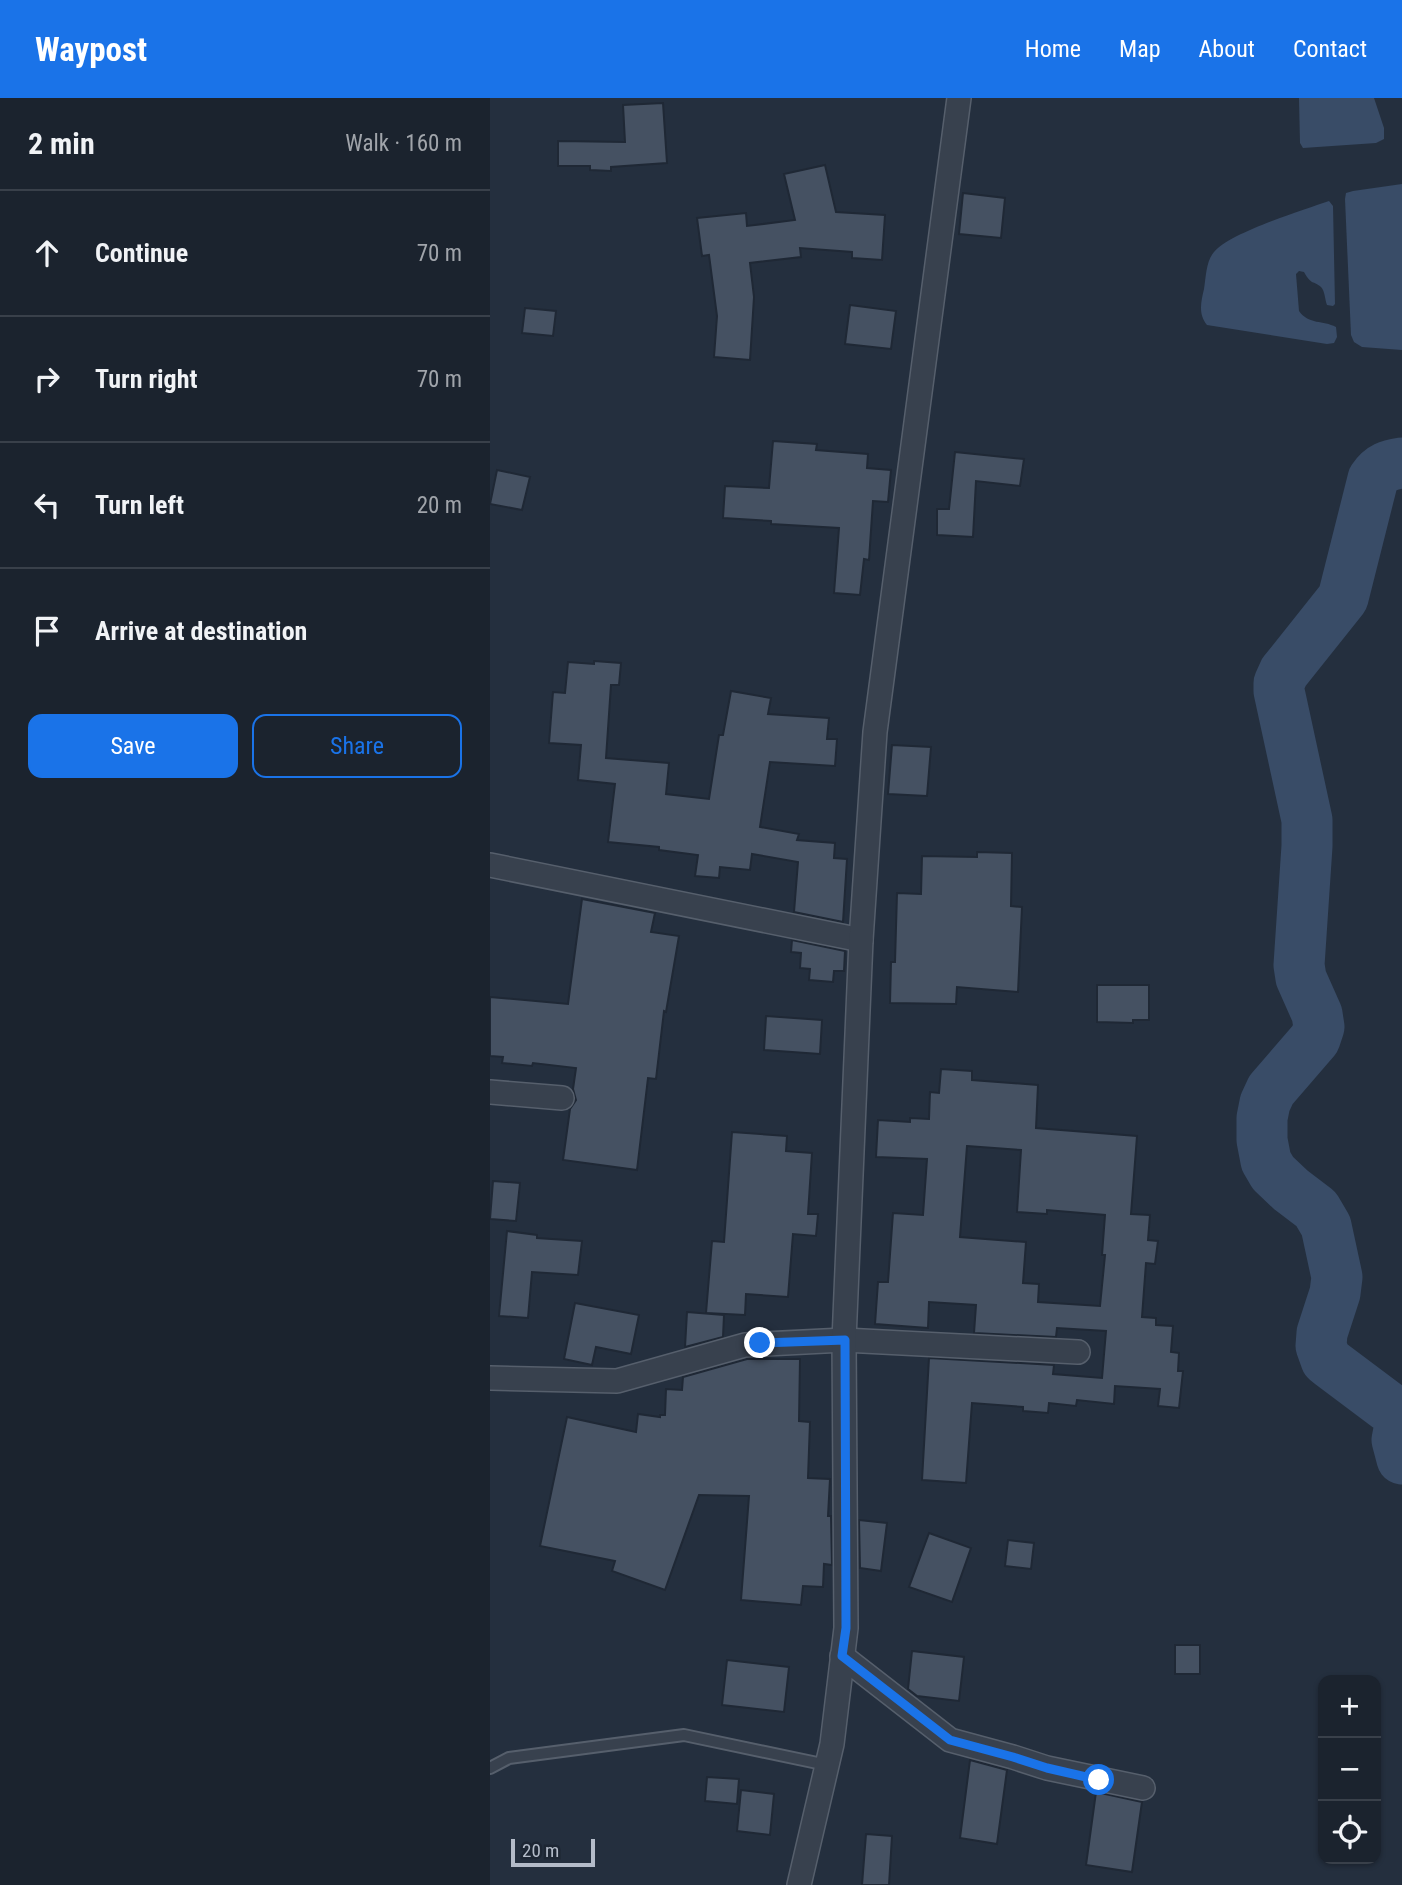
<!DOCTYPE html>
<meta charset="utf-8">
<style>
body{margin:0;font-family:"Roboto Condensed",sans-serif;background:#282f3a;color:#f1f3f6}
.controls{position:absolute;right:21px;bottom:21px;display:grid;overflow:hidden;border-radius:14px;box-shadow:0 2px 5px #0004}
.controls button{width:63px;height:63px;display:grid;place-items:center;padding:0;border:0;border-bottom:2px solid #39404a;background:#1b232e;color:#f1f3f6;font:35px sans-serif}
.scale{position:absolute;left:21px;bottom:18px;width:84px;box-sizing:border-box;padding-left:7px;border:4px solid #b4bcc9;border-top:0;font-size:19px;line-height:24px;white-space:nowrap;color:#b4bcc9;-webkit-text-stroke:5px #1d2633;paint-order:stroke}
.stop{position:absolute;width:21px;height:21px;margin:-16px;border:5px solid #1a73e8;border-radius:50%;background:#fff}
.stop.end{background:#1a73e8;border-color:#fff;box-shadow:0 2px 7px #0008}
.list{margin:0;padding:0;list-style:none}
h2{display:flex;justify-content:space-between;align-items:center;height:91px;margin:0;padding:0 28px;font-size:30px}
h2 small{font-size:23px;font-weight:400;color:#a0a4aa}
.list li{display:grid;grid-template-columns:46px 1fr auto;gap:21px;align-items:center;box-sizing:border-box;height:126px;padding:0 28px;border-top:2px solid #39404a}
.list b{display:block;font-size:26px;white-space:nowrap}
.list em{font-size:23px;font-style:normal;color:#a0a4aa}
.actions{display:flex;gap:14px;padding:21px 28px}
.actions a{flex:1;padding:16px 0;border:2px solid #1a73e8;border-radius:14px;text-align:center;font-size:24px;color:#1a73e8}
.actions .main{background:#1a73e8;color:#fff}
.icon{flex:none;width:38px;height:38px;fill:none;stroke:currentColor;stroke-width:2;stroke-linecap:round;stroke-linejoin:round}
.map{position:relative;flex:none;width:912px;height:1787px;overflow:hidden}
header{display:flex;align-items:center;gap:42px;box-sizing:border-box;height:98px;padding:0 35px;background:#1a73e8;color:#fff}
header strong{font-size:33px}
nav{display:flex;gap:38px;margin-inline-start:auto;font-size:24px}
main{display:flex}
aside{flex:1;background:#1b232e}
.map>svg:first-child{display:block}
.water{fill:#394c67}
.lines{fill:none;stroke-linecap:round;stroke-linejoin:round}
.river{stroke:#394c67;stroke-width:51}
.building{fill:#455162;stroke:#1f2835;stroke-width:2;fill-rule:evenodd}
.lane-casing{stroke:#565f6c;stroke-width:14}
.street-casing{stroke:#565f6c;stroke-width:26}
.lane{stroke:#38414e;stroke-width:10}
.street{stroke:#38414e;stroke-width:23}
.route{stroke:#1a73e8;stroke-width:9}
</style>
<header>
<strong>Waypost</strong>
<nav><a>Home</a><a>Map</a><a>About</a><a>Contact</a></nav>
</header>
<main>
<aside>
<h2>2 min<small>Walk · 160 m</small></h2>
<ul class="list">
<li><svg class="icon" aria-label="ahead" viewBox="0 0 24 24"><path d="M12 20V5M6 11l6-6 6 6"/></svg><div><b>Continue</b></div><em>70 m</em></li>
<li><svg class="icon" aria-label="right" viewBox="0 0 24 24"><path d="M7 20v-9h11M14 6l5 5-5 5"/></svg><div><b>Turn right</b></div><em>70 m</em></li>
<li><svg class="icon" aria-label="left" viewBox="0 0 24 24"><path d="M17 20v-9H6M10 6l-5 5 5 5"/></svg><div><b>Turn left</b></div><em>20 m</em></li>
<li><svg class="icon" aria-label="arrive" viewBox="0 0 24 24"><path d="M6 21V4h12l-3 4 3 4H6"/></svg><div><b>Arrive at destination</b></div></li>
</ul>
<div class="actions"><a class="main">Save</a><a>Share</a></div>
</aside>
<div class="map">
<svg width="912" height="1787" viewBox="0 0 912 1787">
<rect width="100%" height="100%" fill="#242f3e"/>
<!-- water -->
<g class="water">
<path d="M809,0h75l10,30v11l-8,4 -73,5 -3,-5z"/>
<path d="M912,86v166l-40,-3 -8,-5 -3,-7 -6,-136 1,-6 7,-2z"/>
<path d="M839,103l4,5 2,98 -2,2 -6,-1c-2,-5 -2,-14 -6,-18 -8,-7 -9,-1 -17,-15l-5,-1 -3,3 3,37c10,14 24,9 37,16l1,10 -3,6 -7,1 -120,-19c-9,-11 -6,-23 -3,-36 2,-12 2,-28 10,-37 15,-19 89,-42 115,-51z"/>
</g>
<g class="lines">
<!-- river -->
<path class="river" d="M912,365c-13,2 -21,4 -29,16l-30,119 -59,74 -5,11v8l28,129v26l-8,119 2,13 16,36 2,13 -4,12 -44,51 -6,13 -3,15v22l4,21 7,12 18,17 25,19 10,17 11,51 -2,16 -13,40 -1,13 5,14 5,4 68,51 2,4 -4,21 5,19"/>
</g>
<!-- building -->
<g class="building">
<path d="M173,5l4,60 -56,4v4l-21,-1v-4h-32v-25l67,1 -2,-37z"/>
<path d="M335,67l11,47 49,3 -3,45 -30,-2v-6l-52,-4 1,9 -51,6 4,34 -4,63 -36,-3 3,-41 -8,-61 -7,1 -5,-38 49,-5 1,13 48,-6 -11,-46z"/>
<path d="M473,95l42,5 -4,40 -42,-4z"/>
<path d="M360,207l46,6 -5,38 -46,-5z"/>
<path d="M35,210l31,3 -3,25 -31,-3z"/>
<path d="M283,343l44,3 -1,6 52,4 -1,14 24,2 -3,32 -15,-1 -4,59 -5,-1 -4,36 -26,-2 5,-65 -68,-4v-3l-48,-3 2,-32 44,2z"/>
<path d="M465,354l69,7 -4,27 -44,-5 -3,56 -36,-2v-26h12z"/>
<path d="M7,372l33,7 -8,33 -32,-6z"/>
<path d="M104,563l27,2 -2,22h-8l-5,73 63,5 -3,31 43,5 10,-64h4l8,-44 40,7 -3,16 61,4 -2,21h10l-2,27 -65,-4 -10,65 39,7 -2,6 38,3 -1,15 13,1 -4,63 -49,-10 4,-50 -46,-8 -2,16 -30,-3 -1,11 -24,-2 3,-21 -39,-5v-3l-51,-5 7,-58 -37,-4 3,-35 -32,-2 4,-51 12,1 3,-31 26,2z"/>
<path d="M402,647l39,2 -4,49 -39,-2z"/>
<path d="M487,754l35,1 -1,53 11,1 -4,85 -61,-5 -1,17 -66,-1 1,-41h4l2,-69 24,1 1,-38 55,1z"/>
<path d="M92,801l73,14 -4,19 28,4 -13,76 -2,-1 -8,68 -8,-1 -11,92 -74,-10 7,-51 6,-9 -3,-11 3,-21 -43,-5 -1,3 -30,-3 1,-6 -13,-1v-59l78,7z"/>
<path d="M302,842l53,11 -1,20h-10l-1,11 -24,-2 1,-11 -10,-1 1,-15 -10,-1z"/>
<path d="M607,887h52v35h-16v3l-36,-1z"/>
<path d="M276,918l56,4 -2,34 -56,-4z"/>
<path d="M451,971l31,2v9l66,5 -2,43 101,8 -6,78 19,1 -2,25 10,1 -3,23 -9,-1 -4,54 14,1v7l17,1 -2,26 8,1 -1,18h5l-4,37 -21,-2 2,-17 -45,-3 -1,18 -37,-4 -1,6 -27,-3 -1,10 -25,-2v-4l-51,-4 -6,80 -44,-3 7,-122 125,7 -1,9 49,4 4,-47 -49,-3 -1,9 -82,-4 2,-28 -47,-3 -1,26 -53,-4 3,-42h10l5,-69 30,2 4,-56 -51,-2 2,-37 32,2v-4l19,1 1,-27 9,1zM477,1048l54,4 -4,62 30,2v-4l58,5 -3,40h3l-5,51 -62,-4 1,-18 -16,-1 3,-41 -66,-5z"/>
<path d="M242,1034l55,4 -1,15 26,2 -4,61h10l-2,22 -23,-2 -5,63 -42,-3 -1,21 -39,-2 6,-72 12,1z"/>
<path d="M3,1083l27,2 -4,38 -26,-2z"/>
<path d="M17,1133l30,4v3l45,3 -4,34 -46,-3 -4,46 -29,-2z"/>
<path d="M85,1205l64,12 -8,39 -35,-7 -4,18 -28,-6z"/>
<path d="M197,1214l37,3 -1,22 -38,10z"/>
<path d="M257,1261h53l-1,62 11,1 -2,56 22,1 -2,37h3l1,49 -8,-1 -1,23 -20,-1 -2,19 -60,-5 8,-104 -50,-1 -34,95 -53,-19 3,-10 -75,-15 27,-129 69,15 2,-18 22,3v-2h5l1,-26 16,1 1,-13z"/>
<path d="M369,1422l28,3 -6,48 -21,-3z"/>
<path d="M439,1435l42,15 -19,54 -43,-15z"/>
<path d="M518,1442l26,3 -3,26 -26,-3z"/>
<rect x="685" y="1547" width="25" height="29"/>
<path d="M422,1553l52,6 -5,44 -42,-5 -9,-7z"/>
<path d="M237,1562l62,7 -5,45 -62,-7z"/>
<path d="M480,1662l37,10 -10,74 -37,-6z"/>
<path d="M217,1679l32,2 -2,25 -32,-3z"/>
<path d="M251,1692l33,4 -4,41 -33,-4z"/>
<path d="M606,1694l46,10 -10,70 -46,-7z"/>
<path d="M376,1736l26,2 -3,49h-27z"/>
</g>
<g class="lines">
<defs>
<path id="lane" d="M0,1670l19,-10 175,-23 143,30"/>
<g id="street">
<path d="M0,767l371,75"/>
<path d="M0,994l72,6"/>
<path d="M0,1280l127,3 128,-36 99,-5 234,12"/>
<path d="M352,1558l108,84 63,17 34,11 96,20"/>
<path d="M309,1787l33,-141 14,-116 -2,-288 17,-400 14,-208 84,-634"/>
</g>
</defs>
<!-- lane casing -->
<use href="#lane" class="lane-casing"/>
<!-- street casing -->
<use href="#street" class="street-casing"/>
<!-- lane -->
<use href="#lane" class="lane"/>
<!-- street -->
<use href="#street" class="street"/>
</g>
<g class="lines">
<!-- route -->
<path class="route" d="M270,1245l85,-3 1,288 -4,28 108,84 63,17 34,11 52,12"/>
</g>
</svg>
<div class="controls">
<button>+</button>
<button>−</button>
<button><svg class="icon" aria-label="locate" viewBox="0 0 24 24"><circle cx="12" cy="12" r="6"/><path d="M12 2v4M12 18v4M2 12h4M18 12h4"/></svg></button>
</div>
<div class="scale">20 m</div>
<div class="stop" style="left:609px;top:1682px"></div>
<div class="stop end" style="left:270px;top:1245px"></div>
</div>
</main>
